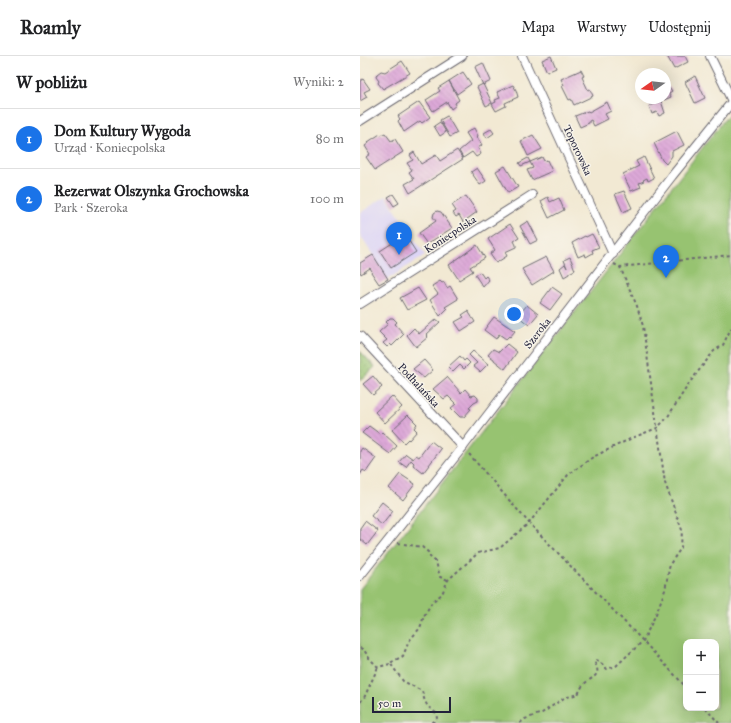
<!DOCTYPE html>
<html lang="pl">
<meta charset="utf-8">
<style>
body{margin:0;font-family:"IM FELL Great Primer",serif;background:#f2f2f2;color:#202124}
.controls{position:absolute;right:12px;bottom:12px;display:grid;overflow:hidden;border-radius:8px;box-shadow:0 4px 16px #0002}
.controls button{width:36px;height:36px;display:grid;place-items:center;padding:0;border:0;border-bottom:1px solid #e0e0e0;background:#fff;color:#202124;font:20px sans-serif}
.compass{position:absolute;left:275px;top:12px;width:36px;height:36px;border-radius:50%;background:#fff;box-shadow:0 4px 16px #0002;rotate:256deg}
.scale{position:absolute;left:12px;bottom:10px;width:79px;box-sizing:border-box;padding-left:4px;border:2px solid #22223b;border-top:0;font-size:11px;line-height:14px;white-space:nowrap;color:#22223b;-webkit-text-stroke:3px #f7f3e8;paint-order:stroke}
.you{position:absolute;left:154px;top:258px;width:14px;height:14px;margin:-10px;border:3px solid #fff;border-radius:50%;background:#1a73e8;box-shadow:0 0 0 6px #1a73e833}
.badge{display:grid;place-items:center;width:26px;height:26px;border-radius:50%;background:#1a73e8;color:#fff;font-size:13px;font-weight:700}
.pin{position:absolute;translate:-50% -33px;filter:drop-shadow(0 1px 2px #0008)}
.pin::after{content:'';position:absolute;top:21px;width:14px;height:12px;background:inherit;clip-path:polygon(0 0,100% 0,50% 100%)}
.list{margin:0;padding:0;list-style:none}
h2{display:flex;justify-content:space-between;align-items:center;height:52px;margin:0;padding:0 16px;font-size:17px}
h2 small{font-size:13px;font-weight:400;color:#757577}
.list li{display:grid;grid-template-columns:26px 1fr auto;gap:12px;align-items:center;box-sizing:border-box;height:60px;padding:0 16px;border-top:1px solid #e0e0e0}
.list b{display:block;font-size:15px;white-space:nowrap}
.list p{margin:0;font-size:13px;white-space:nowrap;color:#757577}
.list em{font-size:13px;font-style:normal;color:#757577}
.map{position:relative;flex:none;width:371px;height:667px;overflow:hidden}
header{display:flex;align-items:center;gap:24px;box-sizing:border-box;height:56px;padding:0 20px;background:#fff;border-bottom:1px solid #e0e0e0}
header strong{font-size:19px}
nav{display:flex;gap:22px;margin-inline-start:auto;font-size:14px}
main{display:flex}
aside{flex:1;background:#fff}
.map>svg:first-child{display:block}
.built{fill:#ddd5f6}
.grass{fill:url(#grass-dots);stroke:#5c7256}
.park{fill:#97c371;stroke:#5c7256;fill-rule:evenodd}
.building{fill:url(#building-back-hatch)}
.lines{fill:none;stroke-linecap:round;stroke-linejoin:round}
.minor-casing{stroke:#6b6870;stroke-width:10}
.path{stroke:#6b6870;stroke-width:2;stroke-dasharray:3 3;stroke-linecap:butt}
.minor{stroke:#fff;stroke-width:8}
.labels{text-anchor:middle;stroke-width:3;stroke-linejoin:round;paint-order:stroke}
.street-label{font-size:11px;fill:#22223b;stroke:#f7f3e8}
</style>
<header>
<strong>Roamly</strong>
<nav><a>Mapa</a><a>Warstwy</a><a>Udostępnij</a></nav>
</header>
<main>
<aside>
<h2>W pobliżu<small>Wyniki: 2</small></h2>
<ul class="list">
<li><span class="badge">1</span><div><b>Dom Kultury Wygoda</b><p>Urząd · Koniecpolska</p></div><em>80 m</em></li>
<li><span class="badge">2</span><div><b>Rezerwat Olszynka Grochowska</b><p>Park · Szeroka</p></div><em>100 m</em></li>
</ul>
</aside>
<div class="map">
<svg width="371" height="667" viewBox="0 0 371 667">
<defs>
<pattern id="grass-dots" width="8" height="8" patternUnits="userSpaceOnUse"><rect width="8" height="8" fill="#97c371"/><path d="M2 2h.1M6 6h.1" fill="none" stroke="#82a763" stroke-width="1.8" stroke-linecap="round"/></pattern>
<pattern id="building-back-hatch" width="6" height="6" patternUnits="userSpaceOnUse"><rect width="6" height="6" fill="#dda8d8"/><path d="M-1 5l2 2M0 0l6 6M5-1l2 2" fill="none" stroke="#bd90ba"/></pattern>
</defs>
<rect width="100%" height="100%" fill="#f7f3e8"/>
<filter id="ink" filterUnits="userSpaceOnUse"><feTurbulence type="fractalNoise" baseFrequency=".025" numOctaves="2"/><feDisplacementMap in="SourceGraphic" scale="8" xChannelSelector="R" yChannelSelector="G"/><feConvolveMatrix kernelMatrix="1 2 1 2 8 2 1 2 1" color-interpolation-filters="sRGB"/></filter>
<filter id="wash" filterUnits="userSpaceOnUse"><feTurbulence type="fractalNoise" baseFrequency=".012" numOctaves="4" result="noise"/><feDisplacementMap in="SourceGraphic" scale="16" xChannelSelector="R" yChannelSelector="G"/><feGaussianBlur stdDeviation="0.9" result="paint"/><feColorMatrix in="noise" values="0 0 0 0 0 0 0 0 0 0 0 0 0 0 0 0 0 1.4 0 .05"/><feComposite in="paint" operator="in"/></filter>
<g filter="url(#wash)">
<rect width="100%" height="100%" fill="#f2e9d3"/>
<!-- built -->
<path class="built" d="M26,140l39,59 -37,24 -28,-44v-22z"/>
<!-- grass -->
<path class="grass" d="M0,295l15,16 -15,14z"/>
<!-- park -->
<path class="park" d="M371,55v612h-371v-134zM326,586h30v66h-30z"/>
<g id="blocks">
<!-- building -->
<g class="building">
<path d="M191,0l5,12 -9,4 -5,-12z"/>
<path d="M307,0h18l3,6 -14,7z"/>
<path d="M42,5l8,12 -27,16 -5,-6 1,-2 -3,-4 1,-3 4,-3 4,1z"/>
<path d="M123,7l8,18 -8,4 -8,-18z"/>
<path d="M221,14l3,6 -2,1 6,13 2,-1 3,7 -19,9 -3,-6 -2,1 -7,-14 2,-1 -3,-6z"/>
<path d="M103,16l8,12 -14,10 -8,-13z"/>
<path d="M335,20l10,22 -10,5 -10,-21z"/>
<path d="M3,23l7,10 -6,3 3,5 -7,4v-20z"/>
<path d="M89,25l10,19 -4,3 1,2 -5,4 -4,-7 -14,9 -7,-11 14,-9 -2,-3z"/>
<path d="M123,28l9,19 -6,3 -9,-19z"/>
<path d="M153,29l3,5 2,7 -13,6 1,3 -10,5 -4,-7 4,-2 -1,-2 5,-2 -3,-6z"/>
<path d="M305,31l1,2 3,-2 3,4 -3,2 2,4 -7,3 -1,-2h2z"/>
<path d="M301,45l4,12 -6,3 -2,-4 -5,2 -3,-8z"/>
<path d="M59,46l11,15 -8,6 -2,-2 -16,11 -6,-11 2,-2 -2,-3z"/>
<path d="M247,46l4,9 -6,3 3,5 -14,7 -3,-6 -2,1v2l-9,4 -5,-11 13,-5 1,1z"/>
<path d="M87,60l10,17 -7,4 -10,-17z"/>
<path d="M80,66l6,10 -6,4 -6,-10z"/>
<path d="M114,72l4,8 -1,1 5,8 -4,3 3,6 -5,3 -4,-5 -9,6 -4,-7 12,-10 -5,-8z"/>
<path d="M131,73l3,4 -7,5 -3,-5z"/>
<path d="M317,75l7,14 -12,6v5l-6,8 -4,-4 -8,-17z"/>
<path d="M25,77l6,8 4,-2 8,13 -28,18 -9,-13 4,-3 -5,-8 4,-3 -1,-1 12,-8 1,1z"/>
<path d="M173,79l9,14 -14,7 -7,-15z"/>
<path d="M97,94l6,9 -53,34 -5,-9 9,-5 -5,-7 3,-2 -5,-7 6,-3 -3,-5 4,-3 7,12 15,-9 4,6z"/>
<path d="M182,101l2,4 3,-1 5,11 -20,9 -5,-10 6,-2 -3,-6 -9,4 -2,-3 9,-5 2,4z"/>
<path d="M284,101l10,21 -6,3 -1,-3 -4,2 1,1 -5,2 2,4 -10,4 -8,-17 16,-8 -3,-5z"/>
<path d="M145,110l13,21 -10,6 -12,-22z"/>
<path d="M117,112l9,13 -6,4 -9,-13z"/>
<path d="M264,135l8,17 -9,4 -8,-18z"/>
<path d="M33,138l6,9 -5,3 -6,-9z"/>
<path d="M106,140l11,16 -14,10 -4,-7 -3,2 -3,-4 3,-2 -4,-6z"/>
<path d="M188,141l2,5 9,-4 5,12 -15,8 -8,-17z"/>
<path d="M77,155l4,1 11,16 -25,16 -8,-11 17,-12 -3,-4 1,-4z"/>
<path d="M168,165l10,19 -8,4 -10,-18z"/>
<path d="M150,168l9,14 -5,3 2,4v2l-11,5 2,4 -11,7 -6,-9 5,-4 -7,-11z"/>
<path d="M232,178l7,13 -7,3 1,3 -7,4 -1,-3 -7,3 -6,-14 13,-7 1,1z"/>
<path d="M45,179l11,17 -25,16 -11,-17z"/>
<path d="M117,189l8,13 -15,9 3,4 -14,9 -10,-15z"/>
<path d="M13,199l15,24 -9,5 -8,-12 1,-1 -2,-3 -9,6 -1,-3v-8z"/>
<path d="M186,201l8,14 -22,14 -10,-16z"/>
<path d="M210,201l5,13 -6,3v1l-5,3 -4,-9 5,-4 2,4 -3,-8z"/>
<path d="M120,216l4,6 2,-2 3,4 -6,7 -8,-12z"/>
<path d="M80,225l2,2 2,-1 3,6 3,-2 8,13 -13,8 2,2 -7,7 -10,-16 8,-6 -6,-8z"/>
<path d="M192,231l10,7 -12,16 -10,-7z"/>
<path d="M58,232l8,12 -19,10 -7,-12z"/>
<path d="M167,249l11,9 -9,11 -11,-9z"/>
<path d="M108,255l7,11 -14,9 -6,-9 9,-5 -2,-2z"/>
<path d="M134,261l21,14 -5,6 -1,-1 -3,3 -7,-5 -3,5 -12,-9z"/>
<path d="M30,262h3l4,4 -2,2 9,10 -12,12 -2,-2 -3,3 -4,-4 4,-3 -8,-8 9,-8 -2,-2z"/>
<path d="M76,263l4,3 -14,13 2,2 -12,10 -9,-12 7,-7 5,6z"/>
<path d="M147,288l10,8 -12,17 -11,-9v-1l-6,-4 5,-6 6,3z"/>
<path d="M113,295l15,13 -8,8 -7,-6 4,-3 -8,-8z"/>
<path d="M100,300l4,5 2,-2 4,4 -6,6 -4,-4 -7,7 -5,-5z"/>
<path d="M64,304l9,10 -9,8 -11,-9z"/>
<path d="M13,320l9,11 -9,8 -10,-11z"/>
<path d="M87,321l14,16 4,-4 6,7 4,-1 3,3v3l-4,2 -5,5 2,1 -7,8h-4l-9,-9 5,-4 -8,-8 -4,3 -11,-10z"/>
<path d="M32,340l10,11 -17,16 -10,-11z"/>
<path d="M48,359l9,9 -3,4 3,3 -8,9 -1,-1 -4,4 -12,-13z"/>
<path d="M9,370l11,8 2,-2 15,14 -7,8 -28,-21z"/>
<path d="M71,385l10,8 -18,24 -10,-8 1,-2 -3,-3 -5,7 -7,-5 7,-8 7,5 3,-4 3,2z"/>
<path d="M2,392l14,10 -10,14 -3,-2 -3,5v-24z"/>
<path d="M40,418l15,10 -12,16 -14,-12z"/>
<path d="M22,446l11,9 -11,14 -11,-9z"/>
<path d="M5,465l13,10 -11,14 -7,-6v-11z"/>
</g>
</g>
</g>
<g filter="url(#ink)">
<use href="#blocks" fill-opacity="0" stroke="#6b6870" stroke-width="1"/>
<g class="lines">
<defs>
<g id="minor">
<path d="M162,0l91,198"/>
<path d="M350,0l21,43"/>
<path d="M0,65l102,-65"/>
<path d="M0,248l172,-109"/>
<path d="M0,280l103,111"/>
<path d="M0,520l103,-129 209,-271 59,-73"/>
</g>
</defs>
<!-- minor casing -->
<use href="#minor" class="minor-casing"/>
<!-- path -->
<g class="path">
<path d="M254,208l6,3 111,-12"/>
<path d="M109,398l60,69 114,118 43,46"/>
<path d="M38,487l24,4 6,5 2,5 6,5 4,15 8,3"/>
<path d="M0,592l4,2 5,8 9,9 12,-3"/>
<path d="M0,646l4,-4 14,-31"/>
<path d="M345,652l14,15"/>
<path d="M72,667l5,-5 -1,-5c-10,-7 -11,-10 -14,-22l-19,-10 -13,-18 13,-7 6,-15 11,-13 4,-12 8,-14 10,-8 6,-14 30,-27 22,-5 29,-25 39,-48 25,-18 39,-19 25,-10 10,-10 23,-36 24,-31 9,-6 8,-17"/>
<path d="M160,667l5,-4 17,-6 22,-15 14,-4c2,-3 3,-6 5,-9 9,-9 19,-8 12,-22l1,-3 3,1 8,8 9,-3 27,-25 13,-27 9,-24 5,-26 11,-16 1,-18 -17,-47 -22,-157 -6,-20 -17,-39"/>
</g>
<!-- minor -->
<use href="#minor" class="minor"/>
</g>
</g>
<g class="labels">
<!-- street labels -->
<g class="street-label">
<text transform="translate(218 94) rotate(65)" y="4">Toporowska</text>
<text transform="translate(90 178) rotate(-33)" y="4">Koniecpolska</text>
<text transform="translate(177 277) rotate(-52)" y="4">Szeroka</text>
<text transform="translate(59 329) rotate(47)" y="4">Podhalańska</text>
</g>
</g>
</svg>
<div class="controls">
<button>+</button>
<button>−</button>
</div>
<svg class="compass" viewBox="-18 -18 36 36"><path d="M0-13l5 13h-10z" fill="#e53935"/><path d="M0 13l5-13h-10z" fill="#757577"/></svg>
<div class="scale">50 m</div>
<div class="you"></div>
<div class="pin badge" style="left:39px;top:199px">1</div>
<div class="pin badge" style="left:306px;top:222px">2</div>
</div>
</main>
